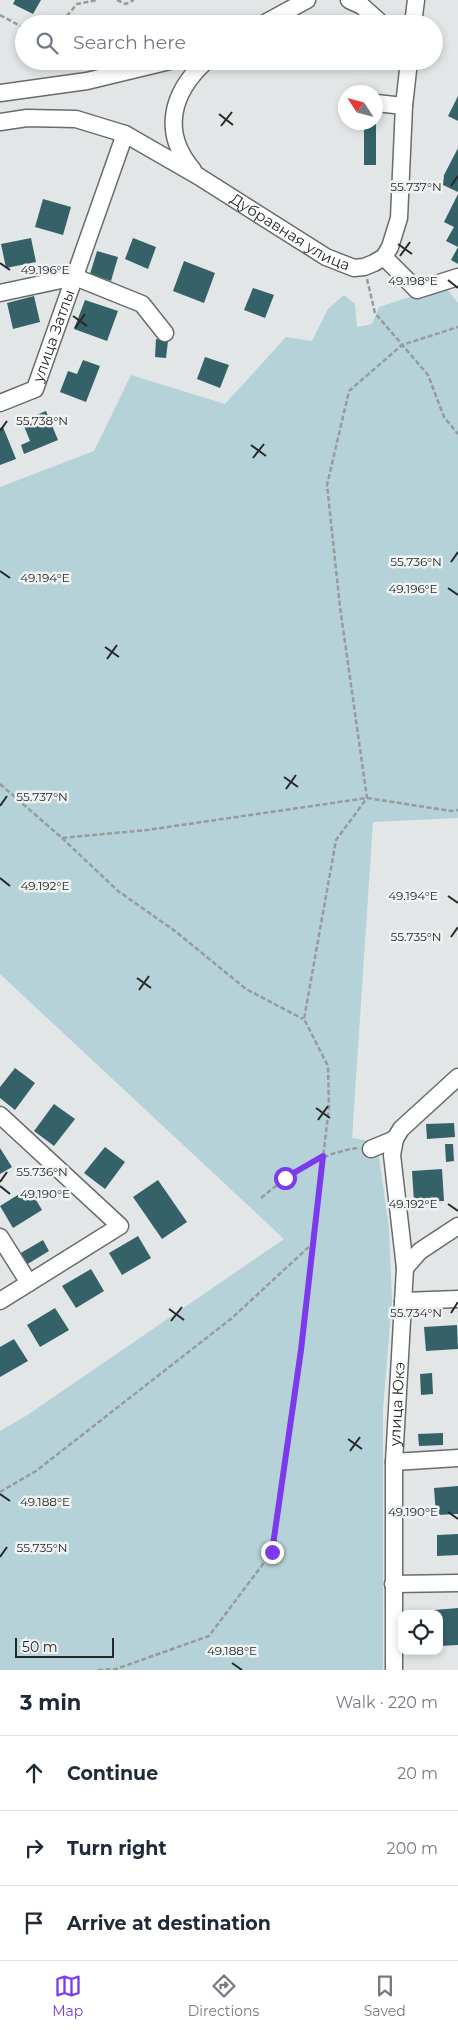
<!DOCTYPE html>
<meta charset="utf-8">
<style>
body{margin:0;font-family:Montserrat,sans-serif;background:#f2f2f3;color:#1f2937}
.controls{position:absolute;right:15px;bottom:15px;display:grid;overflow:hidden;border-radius:10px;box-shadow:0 2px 8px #0003}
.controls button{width:45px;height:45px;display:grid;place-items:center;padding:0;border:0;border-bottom:1px solid #e0e1e3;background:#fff;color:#1f2937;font:25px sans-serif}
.compass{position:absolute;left:338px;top:85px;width:45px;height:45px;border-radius:50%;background:#fff;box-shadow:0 2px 8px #0003;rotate:306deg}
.scale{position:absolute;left:15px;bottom:12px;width:99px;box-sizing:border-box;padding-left:5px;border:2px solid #272828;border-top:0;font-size:14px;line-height:18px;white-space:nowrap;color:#272828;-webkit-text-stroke:4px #eff3f4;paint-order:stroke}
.stop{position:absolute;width:15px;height:15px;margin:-11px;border:4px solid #7c3aed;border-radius:50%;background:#fff}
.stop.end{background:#7c3aed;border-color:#fff;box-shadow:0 1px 5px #0008}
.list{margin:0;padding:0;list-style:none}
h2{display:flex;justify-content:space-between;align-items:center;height:65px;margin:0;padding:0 20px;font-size:21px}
h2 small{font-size:16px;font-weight:400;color:#747a83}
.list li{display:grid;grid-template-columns:32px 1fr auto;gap:15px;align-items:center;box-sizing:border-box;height:75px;padding:0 20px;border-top:1px solid #e0e1e3}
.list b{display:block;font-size:19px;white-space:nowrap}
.list em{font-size:16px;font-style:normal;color:#747a83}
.icon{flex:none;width:28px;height:28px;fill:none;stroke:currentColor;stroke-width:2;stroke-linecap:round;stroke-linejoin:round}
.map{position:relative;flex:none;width:458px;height:1670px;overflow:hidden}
.search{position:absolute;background:#fff;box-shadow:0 2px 8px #0003;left:15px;right:15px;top:15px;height:55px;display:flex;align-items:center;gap:12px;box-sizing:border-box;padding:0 18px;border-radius:28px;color:#747a83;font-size:19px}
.sheet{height:290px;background:#fff}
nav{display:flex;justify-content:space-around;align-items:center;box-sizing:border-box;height:70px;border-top:1px solid #e0e1e3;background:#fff;font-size:14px;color:#747a83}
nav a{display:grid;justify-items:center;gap:2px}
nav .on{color:#7c3aed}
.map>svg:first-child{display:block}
.green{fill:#b4d2d7}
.building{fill:#356269}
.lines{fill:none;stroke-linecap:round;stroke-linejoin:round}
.minor-casing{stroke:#686c6c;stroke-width:19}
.path{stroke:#989b9b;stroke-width:2.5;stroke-dasharray:5 2.5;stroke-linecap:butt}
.minor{stroke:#fff;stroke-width:16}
.route{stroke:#7c3aed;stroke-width:6}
.ticks{fill:none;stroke:#272828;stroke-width:2}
.labels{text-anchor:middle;stroke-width:5;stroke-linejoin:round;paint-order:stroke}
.street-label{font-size:15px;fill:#272828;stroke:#eff3f4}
.ticks-label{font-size:12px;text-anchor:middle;fill:#272828;stroke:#eff3f4;stroke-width:5;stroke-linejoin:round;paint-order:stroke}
</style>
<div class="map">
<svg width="458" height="1670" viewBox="0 0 458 1670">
<rect width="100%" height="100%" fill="#e2e6e7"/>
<!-- green -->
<path class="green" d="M446,288l12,15v515l-85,4 -21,316 25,4 12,86 3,72 -9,109v261h-383v-239l26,-15 258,-177 -284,-265v-487l94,-36 37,-76 94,29 61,-67 26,4 16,-32 16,-14 11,9 2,23 15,-3 7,-17 49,-16z"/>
<!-- building -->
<g class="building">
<path d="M15,0h26l-8,14 -20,-10z"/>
<path d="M458,96v25l-10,-5z"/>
<rect x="364" y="122" width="12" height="43"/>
<path d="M458,148v44l-15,-7 1,-10z"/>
<path d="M458,194v70l-7,-4 7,-13 -12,-6 8,-14 -10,-5z"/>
<path d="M43,199l28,8 -8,28 -28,-8z"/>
<path d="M31,238l5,24 -30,6 -5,-24z"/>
<path d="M133,238l23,9 -8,22 -23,-10z"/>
<path d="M97,251l21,6 -7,24 -21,-7z"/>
<path d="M184,261l31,12 -11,30 -31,-12z"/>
<path d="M253,288l21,7 -9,23 -21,-8z"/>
<path d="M34,296l6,26 -27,7 -6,-26z"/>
<path d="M85,300l33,11 -11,30 -33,-12z"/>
<path d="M156,339l12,2 -2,17 -11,-1z"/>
<path d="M205,357l24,8 -9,23 -23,-9z"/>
<path d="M83,360l17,6 -14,36 -26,-10 8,-21 9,3z"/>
<path d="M46,411l12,29 -34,14 -3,-9 9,-4 -8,-20z"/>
<path d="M3,427l13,32 -16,6v-37z"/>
<path d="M15,1068l20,15 -20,27 -15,-12v-11z"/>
<path d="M54,1104l21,15 -21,27 -20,-15z"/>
<path d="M454,1123l1,14 -28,2 -1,-15z"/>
<path d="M445,1144h8l1,17 -8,1z"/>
<path d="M105,1147l20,15 -20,27 -21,-16z"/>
<path d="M0,1148l12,19 -12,7z"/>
<path d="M442,1169l2,32 -30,1 -2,-31z"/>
<path d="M158,1180l29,42 -25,17 -29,-42z"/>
<path d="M29,1188l13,22 -29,18 -13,-22z"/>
<path d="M138,1236l13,22 -29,17 -13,-22z"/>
<path d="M43,1240l6,11 -23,14 -7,-11z"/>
<path d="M91,1269l13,22 -28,17 -14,-22z"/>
<path d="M55,1308l14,22 -29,17 -13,-22z"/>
<path d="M457,1325l1,24 -32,2 -2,-24z"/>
<path d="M14,1339l14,22 -28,16v-30z"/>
<path d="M432,1373l1,21 -12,1 -1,-21z"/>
<path d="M443,1433v12l-24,1 -1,-12z"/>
<path d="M458,1486v28l-22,1 -2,-27z"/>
<path d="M458,1534v21l-21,1v-21z"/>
<path d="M458,1608v37l-19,1v-32h-5v-4z"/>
</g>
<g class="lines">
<defs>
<g id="minor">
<path d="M349,0l13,6 20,18"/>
<path d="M263,24l44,-24"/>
<path d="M413,24l3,-24"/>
<path d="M0,93l87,-12 83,-20"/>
<path d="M376,103l28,3"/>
<path id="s1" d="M0,122l27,-4 49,1 49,15 73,42 128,81 28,11 10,-1 10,-4 10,-6 6,-10 9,-29 5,-112 5,-45"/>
<path d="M193,170c-32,-37 -22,-77 13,-109"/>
<path d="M384,257l33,33 41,-13"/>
<path d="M0,293l75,-16 67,27 23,29"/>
<path id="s2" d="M0,403l35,-14 90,-255"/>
<path d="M0,1115l120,111 -120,75"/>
<path d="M371,1149l24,-10"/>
<path d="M0,1237l29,46"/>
<path d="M405,1268l15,-17 38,-25"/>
<path d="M403,1301l55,-2"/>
<path d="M394,1462l64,-4"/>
<path d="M393,1584l65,-1"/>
<path id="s3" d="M394,1670v-208l11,-194 -13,-113 3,-16 6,-10 57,-52"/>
</g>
</defs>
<!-- minor casing -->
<use href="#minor" class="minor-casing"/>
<!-- path -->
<g class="path">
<path d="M117,0l9,4 8,-4"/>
<path d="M0,15l24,13"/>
<path d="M55,24l6,-1 16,-19 20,-4"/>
<path d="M367,279l8,34 53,62 16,42 14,17"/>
<path d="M0,784l62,54 85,-8 220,-32 84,13 7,-1"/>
<path d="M62,838l56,53 57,40 71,58 57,30"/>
<path d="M261,1198c29,-24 57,-44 96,-50"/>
<path d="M0,1492l36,-21 196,-153 81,-75"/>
<path d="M98,1670l18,-1 93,-33 63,-84 29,-202 28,-244 -1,-40 -24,-47 32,-179 31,-42 -27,-191 -13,-122 22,-94 53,-46 56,-18"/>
</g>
<!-- minor -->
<use href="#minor" class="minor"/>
</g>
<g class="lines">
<!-- route -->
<path class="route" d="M272,1552l29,-202 22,-194 -38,22"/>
</g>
<!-- ticks -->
<path class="ticks" d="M219,114l14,11M221,126l11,-14M451,186l7,-10M398,244l14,10M400,256l10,-14M0,263l10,7M448,280l10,8M73,316l14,10M75,328l10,-14M0,431l7,-10M251,445l15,11M253,458l11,-14M451,562l7,-10M0,571l10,7M448,588l10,7M105,647l14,10M107,659l10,-14M284,777l14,10M286,789l10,-14M0,806l7,-10M0,878l10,8M448,896l10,7M451,937l7,-10M137,978l14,10M139,990l10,-14M316,1108l14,10M318,1120l10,-14M0,1182l7,-10M0,1186l10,8M448,1204l10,7M169,1309l15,11M451,1313l7,-11M171,1321l11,-14M348,1439l14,10M350,1451l10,-14M0,1494l10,7M448,1512l10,7M0,1557l7,-10M232,1663l10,7"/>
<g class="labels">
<!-- street labels -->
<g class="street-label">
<text dy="5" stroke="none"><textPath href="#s1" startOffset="320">Дубравная улица</textPath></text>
<text dy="5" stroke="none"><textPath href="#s2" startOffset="94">улица Затлы</textPath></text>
<text dy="5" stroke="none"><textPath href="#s3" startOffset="266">улица Юкэ</textPath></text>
</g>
</g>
<g class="ticks-label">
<text x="416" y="191">55.737°N</text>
<text x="45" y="274">49.196°E</text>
<text x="413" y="285">49.198°E</text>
<text x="42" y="425">55.738°N</text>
<text x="416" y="566">55.736°N</text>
<text x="45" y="582">49.194°E</text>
<text x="413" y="593">49.196°E</text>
<text x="42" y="801">55.737°N</text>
<text x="45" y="890">49.192°E</text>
<text x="413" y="900">49.194°E</text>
<text x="416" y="941">55.735°N</text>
<text x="42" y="1176">55.736°N</text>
<text x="45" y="1198">49.190°E</text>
<text x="413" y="1208">49.192°E</text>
<text x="416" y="1317">55.734°N</text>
<text x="45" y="1506">49.188°E</text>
<text x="413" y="1516">49.190°E</text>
<text x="42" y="1552">55.735°N</text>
<text x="232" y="1655">49.188°E</text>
</g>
</svg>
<div class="controls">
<button><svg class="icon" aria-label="locate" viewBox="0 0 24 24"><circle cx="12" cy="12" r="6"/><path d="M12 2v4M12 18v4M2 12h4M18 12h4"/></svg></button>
</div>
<svg class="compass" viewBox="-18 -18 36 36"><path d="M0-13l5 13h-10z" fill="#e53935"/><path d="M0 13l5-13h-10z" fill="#747a83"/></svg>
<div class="scale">50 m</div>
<div class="stop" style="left:285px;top:1178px"></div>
<div class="stop end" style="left:272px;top:1552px"></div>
<div class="search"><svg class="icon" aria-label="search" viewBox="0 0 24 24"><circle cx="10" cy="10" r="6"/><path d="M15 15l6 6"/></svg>Search here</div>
</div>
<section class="sheet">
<h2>3 min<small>Walk · 220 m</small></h2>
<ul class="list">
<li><svg class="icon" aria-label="ahead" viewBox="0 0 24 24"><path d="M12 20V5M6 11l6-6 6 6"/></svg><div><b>Continue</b></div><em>20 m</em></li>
<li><svg class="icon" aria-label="right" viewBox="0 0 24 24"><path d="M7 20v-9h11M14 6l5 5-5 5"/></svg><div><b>Turn right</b></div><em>200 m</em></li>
<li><svg class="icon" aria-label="arrive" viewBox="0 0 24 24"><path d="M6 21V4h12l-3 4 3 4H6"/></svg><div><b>Arrive at destination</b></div></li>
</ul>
</section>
<nav>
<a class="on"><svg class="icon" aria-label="map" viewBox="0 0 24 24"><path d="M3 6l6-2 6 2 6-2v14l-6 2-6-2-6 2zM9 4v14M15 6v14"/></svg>Map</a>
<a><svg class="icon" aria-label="directions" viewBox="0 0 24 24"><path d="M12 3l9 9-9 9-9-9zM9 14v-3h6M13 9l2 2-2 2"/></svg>Directions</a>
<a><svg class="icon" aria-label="saved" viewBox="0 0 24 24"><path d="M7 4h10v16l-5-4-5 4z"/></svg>Saved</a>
</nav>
